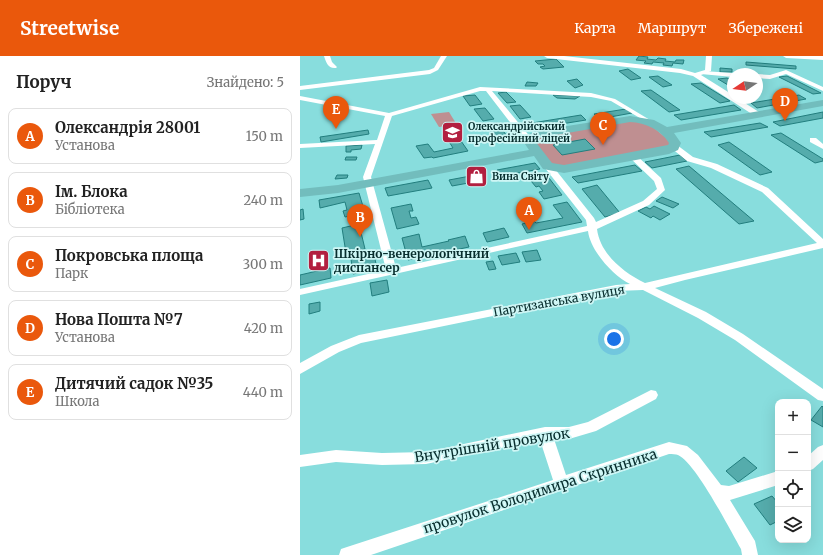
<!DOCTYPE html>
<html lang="uk">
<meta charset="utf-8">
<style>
body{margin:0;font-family:Merriweather,serif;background:#f6f6f6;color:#222}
.controls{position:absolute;right:12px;bottom:12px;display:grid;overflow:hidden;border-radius:8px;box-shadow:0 4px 16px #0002}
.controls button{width:36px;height:36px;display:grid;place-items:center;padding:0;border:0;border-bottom:1px solid #e0e0e0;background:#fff;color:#222;font:20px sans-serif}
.compass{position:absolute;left:427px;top:12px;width:36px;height:36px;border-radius:50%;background:#fff;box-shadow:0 4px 16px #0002;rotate:257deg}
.you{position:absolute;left:314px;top:283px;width:14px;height:14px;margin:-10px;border:3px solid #fff;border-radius:50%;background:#1a73e8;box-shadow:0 0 0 6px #1a73e833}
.badge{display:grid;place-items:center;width:26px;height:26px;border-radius:50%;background:#ea580c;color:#fff;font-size:13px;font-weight:700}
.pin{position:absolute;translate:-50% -33px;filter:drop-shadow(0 1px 2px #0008)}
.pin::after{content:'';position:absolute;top:21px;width:14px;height:12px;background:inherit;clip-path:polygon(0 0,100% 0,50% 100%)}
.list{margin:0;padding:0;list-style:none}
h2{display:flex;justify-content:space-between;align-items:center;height:52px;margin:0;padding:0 16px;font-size:17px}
h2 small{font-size:13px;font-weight:400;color:#767676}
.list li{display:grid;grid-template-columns:26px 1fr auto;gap:12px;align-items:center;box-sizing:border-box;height:56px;margin:0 8px 8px;padding:0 8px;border:1px solid #e0e0e0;border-radius:8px}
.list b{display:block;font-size:15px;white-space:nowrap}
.list p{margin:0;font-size:13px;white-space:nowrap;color:#767676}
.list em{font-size:13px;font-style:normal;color:#767676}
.icon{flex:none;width:22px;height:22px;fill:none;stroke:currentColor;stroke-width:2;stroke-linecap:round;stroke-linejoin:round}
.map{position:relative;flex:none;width:523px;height:499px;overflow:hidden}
header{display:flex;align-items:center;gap:24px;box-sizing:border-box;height:56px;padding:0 20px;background:#ea580c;color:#fff}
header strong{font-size:19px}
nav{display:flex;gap:22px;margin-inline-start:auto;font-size:14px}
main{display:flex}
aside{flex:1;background:#fff}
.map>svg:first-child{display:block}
.green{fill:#bf8f91}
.building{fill:#55acac;stroke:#227e7e}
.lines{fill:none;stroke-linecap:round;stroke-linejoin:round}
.minor{fill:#fff;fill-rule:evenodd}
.tertiary{fill:#fff;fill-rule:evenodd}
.trunk{fill:#72bdbd;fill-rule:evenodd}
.labels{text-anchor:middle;stroke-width:3.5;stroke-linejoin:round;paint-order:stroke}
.far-poi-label{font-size:10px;font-weight:bold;fill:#072d2d;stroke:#cef6f5;text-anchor:start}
.poi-label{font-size:12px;font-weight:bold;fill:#072d2d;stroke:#cef6f5;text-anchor:start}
.street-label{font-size:12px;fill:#072d2d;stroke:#cef6f5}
.near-street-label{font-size:14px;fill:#072d2d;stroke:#cef6f5}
</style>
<header>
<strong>Streetwise</strong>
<nav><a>Карта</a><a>Маршрут</a><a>Збережені</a></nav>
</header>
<main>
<aside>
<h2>Поруч<small>Знайдено: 5</small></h2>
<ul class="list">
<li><span class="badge">A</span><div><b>Олександрія 28001</b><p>Установа</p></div><em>150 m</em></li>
<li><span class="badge">B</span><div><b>Ім. Блока</b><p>Бібліотека</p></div><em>240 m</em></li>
<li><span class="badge">C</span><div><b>Покровська площа</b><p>Парк</p></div><em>300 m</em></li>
<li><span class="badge">D</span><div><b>Нова Пошта №7</b><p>Установа</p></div><em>420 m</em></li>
<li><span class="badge">E</span><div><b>Дитячий садок №35</b><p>Школа</p></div><em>440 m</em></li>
</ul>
</aside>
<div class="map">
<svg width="523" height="499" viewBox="0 0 523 499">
<rect width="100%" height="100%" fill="#8dd"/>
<!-- green -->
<g class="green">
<path d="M149,56l8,13 -18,2 -8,-13z"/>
<path d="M330,63l18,4 24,20v3l-101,21 -21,-3 -18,-22 3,-4z"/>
</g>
<!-- building -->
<g class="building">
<path d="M339,0l9,1 -1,2 9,1 2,-2 8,1 -1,2 10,1 1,-2h8l-1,4 -10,-1 -1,3 -9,-1 1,-2 -11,-1 -1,2 -8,-1 2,-2 -10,-1z"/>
<path d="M256,3l8,8 -21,2 -3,-2 5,-1 -2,-2h-5l-3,-3z"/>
<path d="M446,6l50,4v3l-50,-4z"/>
<path d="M420,12l12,1v3h-12z"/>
<path d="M328,13l13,9 -10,2 -12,-9z"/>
<path d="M358,20l14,9 -9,2 -14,-10z"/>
<path d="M487,20l34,17 -8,1 -34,-17z"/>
<path d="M427,22l6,3v7l-15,-9z"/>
<path d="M277,23l6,6 -8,3 -8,-7z"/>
<path d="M227,26l11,1 -2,3h-11z"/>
<path d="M401,27l29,18 -10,2 -29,-19z"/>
<path d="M351,34l29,20 -11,2 -28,-21z"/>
<path d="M206,36l10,10 -9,1 -9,-10z"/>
<path d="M175,39l7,9 -12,2 -7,-10z"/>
<path d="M253,39l27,1 -5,3 -18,-1z"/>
<path d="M499,39l7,4 -49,9 -6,-5z"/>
<path d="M220,49l11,12 -11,2 -10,-13z"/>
<path d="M434,49l7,5 -60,10 -7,-5z"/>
<path d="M185,52l9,11 -11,2 -9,-12z"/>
<path d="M326,53l6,4 -33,6 -5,-5z"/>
<path d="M523,56v6l-43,8 -7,-4z"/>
<path d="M281,59l5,5 -56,9 -4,-5z"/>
<path d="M197,67l10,13 -11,2 -10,-13z"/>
<path d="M460,67l8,4 -57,10 -7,-5z"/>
<path d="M68,74l1,4 -48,8 -1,-5z"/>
<path d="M481,77l42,26v2l-8,2 -44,-28z"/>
<path d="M159,82l9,13 -35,7 -1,-1 -8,1 -8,-12 12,-2 6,8 19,-4 -5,-8z"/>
<path d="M285,83l10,10 -33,6 -9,-10z"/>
<path d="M429,86l43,30 -12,3 -42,-30z"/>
<path d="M62,89l-1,4 -10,1v2h-5v-6z"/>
<path d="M380,99l7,6 -35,7 -7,-6z"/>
<path d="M46,101h11l-1,3h-11z"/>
<path d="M235,107l5,6 -39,7 -4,-6z"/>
<path d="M335,109l7,6 -64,12 -6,-6z"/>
<path d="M389,110l65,55 -15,3 -63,-55z"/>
<path d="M181,118l4,6 -33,6 -3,-6z"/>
<path d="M37,119h11l-1,3 -12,1z"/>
<path d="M249,122l13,17 -18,4 -5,-7 4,-1 -4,-5 -3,1 -5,-6z"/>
<path d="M128,124l4,8 -44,8 -3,-8z"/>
<path d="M297,129l23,28 -15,4 -23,-28z"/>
<path d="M59,137l6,20 -20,4 -2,-6 4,-1 -2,-8 -25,6 -1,-8z"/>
<path d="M362,141l17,7 -6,4 -17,-7z"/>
<path d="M267,146l15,20 -55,11 -5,-9 12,-3 2,2 27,-5 -10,-13z"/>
<path d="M111,148l2,7h-4l2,7 5,-1 3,7 -22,5 -6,-21z"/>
<path d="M354,150l16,8 -10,6 -7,-4 -2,2 -13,-7 8,-4 4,2z"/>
<path d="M3,153l1,10 -4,1v-10z"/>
<path d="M59,168l6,25 -19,4 -4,-25z"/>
<path d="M204,172l5,9 -22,5 -4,-9z"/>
<path d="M119,178l3,13 27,-6 -1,-1 17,-4 4,11 -61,13 -6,-22z"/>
<path d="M237,194l4,10 -15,2 -4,-10z"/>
<path d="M216,197l4,9 -18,3 -4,-9z"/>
<path d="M74,198l3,15 -24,5 -2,-15z"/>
<path d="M193,205l3,8 -7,1 -3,-8z"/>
<path d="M30,212l1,10 -31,7v-10z"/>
<path d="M87,224l2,12 -17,4 -2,-13z"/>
<path d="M20,246v9l-11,3v-10z"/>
<path d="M522,350l1,1v20l-12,-7z"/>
<path d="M444,401l13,11 -19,14 -12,-11z"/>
<path d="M472,440l6,7v18l-8,4 -16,-21z"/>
</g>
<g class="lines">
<!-- minor -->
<g class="minor">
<path d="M24,0h6l2,6 5,5 -1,1c-8,1 -10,-6 -12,-12z"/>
<path d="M141,0h6l-9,14 -8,4 -130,16v-4l129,-16 5,-2z"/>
<path d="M483,0h40v4l-37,-2z"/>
<path d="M486,14l37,17v4l-37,-17 -16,5 -13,-1v-4l13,1z"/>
<path d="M403,15l30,2 2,1h-2v3l-32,-3v-2z"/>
<path d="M180,31l111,6 24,6 40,24 -5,1 -39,-23 -20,-4 -99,-6 40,48v4h-6l-40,-52h-6l-88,25 -21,61 25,91 191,-42 -1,-6 -41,-52v-4h6l43,54 2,4 47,-21 14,-12 -3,-8 -25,-24 4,-2h3l25,23 4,12 -16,15 -52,24c3,25 27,44 48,54l172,-40 -55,-51 -51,-24 -24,-7 -17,-14 4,-2h3l16,12 24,7 51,24 55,51v9l-138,32 -30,8 51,24 37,22 80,55v12l-5,-1 -83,-60 -37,-22 -55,-28 -27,1 -255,52 -22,9 -39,22v-11l31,-17 28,-11 257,-50 14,-1c-17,-8 -40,-34 -42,-53l-288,64v-6l86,-19 -23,-93 12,-33 -75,4v-4l77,-4 8,-24 -85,-16v-4l89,17z"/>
<path d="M510,82h6l7,6v5l-13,-7z"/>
<path d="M351,334l5,1 2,4 -2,4 -60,32 -27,8h-15l12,36 103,-33 18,4 11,9 23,30 8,1 49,-15v14l-48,15 25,41 3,14h-16l-1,-6c-11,-19 -45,-86 -63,-94 -2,-1 -6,-1 -9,-1l-298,101h-32l2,-6 6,-2 206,-67 -13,-40 -114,24 -44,1 -46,-3 -36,5v-12l36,-5 46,3 44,-1 119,-25h24l19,-5z"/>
<path d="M523,389v15l-10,9 -5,2v-15l10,-9z"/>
</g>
<!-- tertiary -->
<path class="tertiary" d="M244,0h20l117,13 14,4 10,-3 1,-14h6l-1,15 -10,4 32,20v3h4l25,16 -4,2h-3l-62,-40 -13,-3 -133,-15z"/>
<!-- trunk -->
<path class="trunk" d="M523,44v6l-149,27 7,10 -3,7 -9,4 -105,19 -21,-4 -9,-13 -196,37 -38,4v-8l38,-4 191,-35 -6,-9 4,-6 9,-4 94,-15 24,4 13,7zM330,66c16,1 30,7 39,21l-1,2 -104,20 -12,-2 -17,-22 4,-3z"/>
</g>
<!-- icons -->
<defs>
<symbol id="university-square" viewBox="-11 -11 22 22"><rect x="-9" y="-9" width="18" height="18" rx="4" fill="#b21f3f" stroke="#cef6f5"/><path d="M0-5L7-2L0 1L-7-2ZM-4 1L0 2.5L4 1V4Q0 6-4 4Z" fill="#fff"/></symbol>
<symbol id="shop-square" viewBox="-11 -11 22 22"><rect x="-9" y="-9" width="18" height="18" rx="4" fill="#b21f3f" stroke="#cef6f5"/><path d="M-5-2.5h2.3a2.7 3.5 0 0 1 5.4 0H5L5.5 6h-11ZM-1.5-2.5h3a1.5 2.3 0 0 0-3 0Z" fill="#fff"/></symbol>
<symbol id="hospital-square" viewBox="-11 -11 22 22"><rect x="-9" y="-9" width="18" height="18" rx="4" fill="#b21f3f" stroke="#cef6f5"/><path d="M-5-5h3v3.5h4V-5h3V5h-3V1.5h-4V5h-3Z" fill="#fff"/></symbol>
</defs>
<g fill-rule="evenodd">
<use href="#university-square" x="140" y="64" width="25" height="25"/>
<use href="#shop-square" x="164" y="108" width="25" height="25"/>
<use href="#hospital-square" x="6" y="192" width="25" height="25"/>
</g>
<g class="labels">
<!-- far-poi labels -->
<g class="far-poi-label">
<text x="168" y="74">Олександрійський<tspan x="168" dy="12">професійний ліцей</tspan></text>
<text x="192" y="124">Вина Світу</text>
</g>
<!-- poi labels -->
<g class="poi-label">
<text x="34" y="202">Шкірно-венерологічний<tspan x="34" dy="14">диспансер</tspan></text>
</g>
<!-- street labels -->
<g class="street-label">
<text transform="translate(259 245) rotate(-10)" y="4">Партизанська вулиця</text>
</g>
<!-- near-street labels -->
<g class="near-street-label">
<text transform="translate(192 389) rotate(-9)" y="5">Внутрішній провулок</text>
<text transform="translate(240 435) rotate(-18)" y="5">провулок Володимира Скринника</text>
</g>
</g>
</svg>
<div class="controls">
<button>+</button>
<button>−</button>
<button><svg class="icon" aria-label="locate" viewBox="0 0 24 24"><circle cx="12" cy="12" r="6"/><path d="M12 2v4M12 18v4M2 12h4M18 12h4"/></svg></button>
<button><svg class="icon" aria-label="layers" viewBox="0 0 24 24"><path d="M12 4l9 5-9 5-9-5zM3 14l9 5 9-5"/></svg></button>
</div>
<svg class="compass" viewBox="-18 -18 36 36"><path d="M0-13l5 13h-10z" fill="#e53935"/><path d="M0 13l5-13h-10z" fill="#767676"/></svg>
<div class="you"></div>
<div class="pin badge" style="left:229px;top:174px">A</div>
<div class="pin badge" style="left:60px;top:181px">B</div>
<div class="pin badge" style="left:303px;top:89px">C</div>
<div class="pin badge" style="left:485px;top:65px">D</div>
<div class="pin badge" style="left:36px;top:73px">E</div>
</div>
</main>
